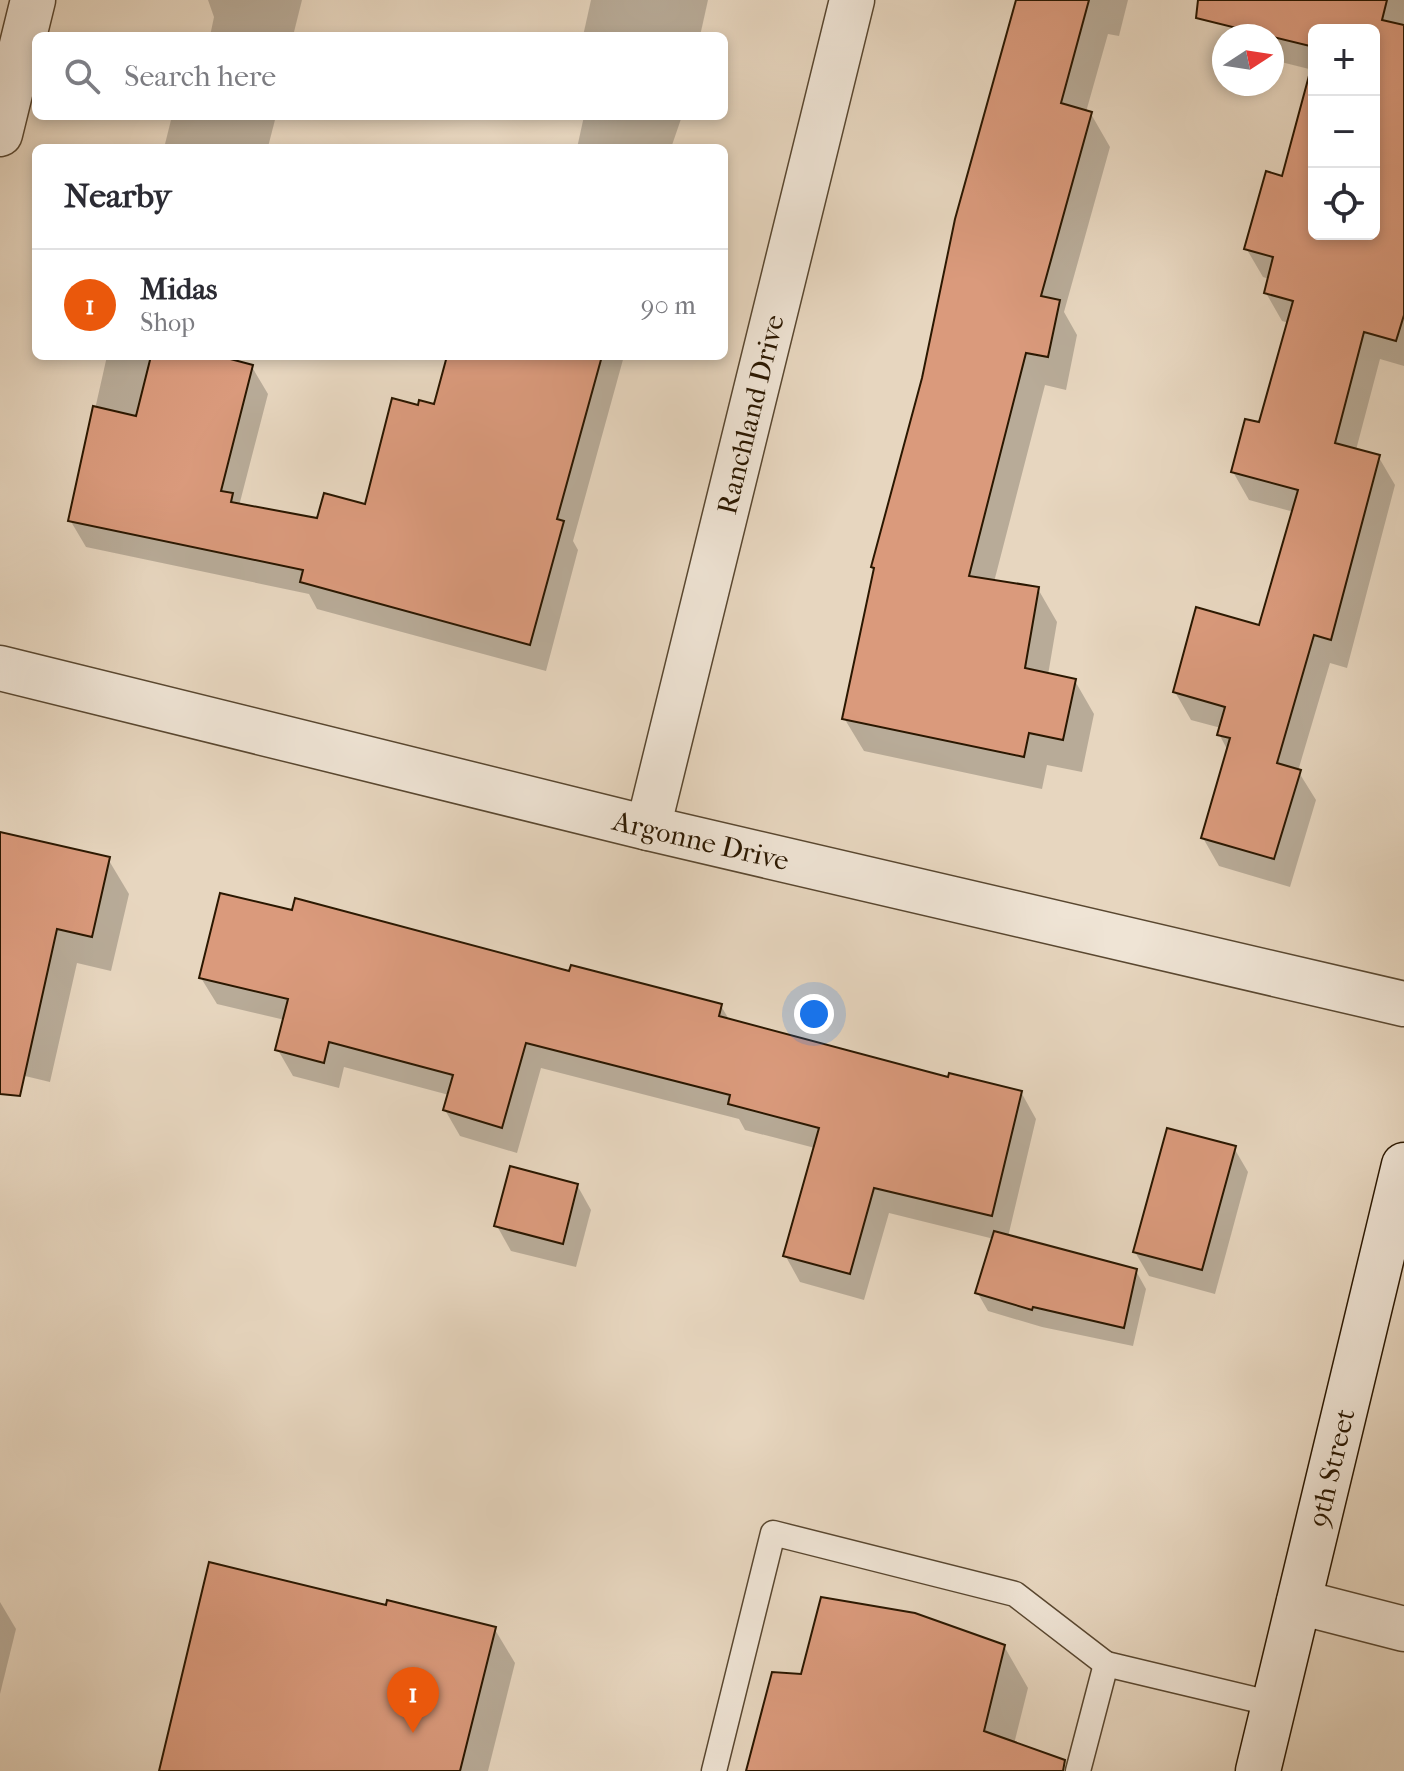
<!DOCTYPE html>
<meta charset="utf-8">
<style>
body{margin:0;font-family:"IM FELL French Canon",serif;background:#f7f7f7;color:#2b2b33}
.controls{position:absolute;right:24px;top:24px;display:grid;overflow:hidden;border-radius:12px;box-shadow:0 4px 12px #0003}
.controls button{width:72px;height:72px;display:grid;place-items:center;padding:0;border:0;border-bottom:2px solid #e1e1e2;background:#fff;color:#2b2b33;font:40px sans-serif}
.compass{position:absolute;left:1212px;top:24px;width:72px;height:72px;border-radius:50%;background:#fff;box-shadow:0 4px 12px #0003;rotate:78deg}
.you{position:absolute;left:814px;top:1014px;width:28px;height:28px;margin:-20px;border:6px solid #fff;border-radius:50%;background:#1a73e8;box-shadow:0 0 0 12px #1a73e833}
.badge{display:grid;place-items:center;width:52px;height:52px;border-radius:50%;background:#ea580c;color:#fff;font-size:26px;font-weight:700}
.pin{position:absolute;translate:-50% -66px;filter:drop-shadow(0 2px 4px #0008)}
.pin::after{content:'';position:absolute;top:42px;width:28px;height:24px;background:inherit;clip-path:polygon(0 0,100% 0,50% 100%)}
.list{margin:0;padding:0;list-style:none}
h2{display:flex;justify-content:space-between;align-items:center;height:104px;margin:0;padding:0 32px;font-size:34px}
h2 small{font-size:26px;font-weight:400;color:#7c7c81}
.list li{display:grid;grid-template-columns:52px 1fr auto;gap:24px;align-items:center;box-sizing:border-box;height:112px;padding:0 32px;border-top:2px solid #e1e1e2}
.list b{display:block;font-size:30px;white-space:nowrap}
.list p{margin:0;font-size:26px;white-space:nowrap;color:#7c7c81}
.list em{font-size:26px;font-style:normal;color:#7c7c81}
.icon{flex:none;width:44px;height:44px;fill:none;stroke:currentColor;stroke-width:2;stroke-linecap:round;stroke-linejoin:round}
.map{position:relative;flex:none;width:1404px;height:1771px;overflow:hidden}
.search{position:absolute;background:#fff;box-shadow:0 4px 12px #0003;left:32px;top:32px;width:696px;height:88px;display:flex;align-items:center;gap:20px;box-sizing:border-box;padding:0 28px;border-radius:12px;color:#7c7c81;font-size:30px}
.panel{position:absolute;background:#fff;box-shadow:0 4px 12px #0003;left:32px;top:144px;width:696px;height:216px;border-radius:12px}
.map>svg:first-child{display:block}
.shadow{fill:#0003;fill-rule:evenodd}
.building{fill:#da9a7c;stroke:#2a1700;stroke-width:2}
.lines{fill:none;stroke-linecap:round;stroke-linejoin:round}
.lane-casing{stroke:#594730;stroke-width:27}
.street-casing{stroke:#594730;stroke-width:47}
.secondary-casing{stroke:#2a1700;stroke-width:47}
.lane{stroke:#efe4d5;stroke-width:24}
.street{stroke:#efe4d5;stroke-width:44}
.secondary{stroke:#efe4d5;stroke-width:44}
.labels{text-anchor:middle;stroke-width:8;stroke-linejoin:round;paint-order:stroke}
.street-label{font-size:28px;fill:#2a1700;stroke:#efe4d5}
</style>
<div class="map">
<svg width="1404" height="1771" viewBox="0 0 1404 1771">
<rect width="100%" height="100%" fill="#e7d6bf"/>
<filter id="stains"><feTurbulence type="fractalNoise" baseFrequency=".0025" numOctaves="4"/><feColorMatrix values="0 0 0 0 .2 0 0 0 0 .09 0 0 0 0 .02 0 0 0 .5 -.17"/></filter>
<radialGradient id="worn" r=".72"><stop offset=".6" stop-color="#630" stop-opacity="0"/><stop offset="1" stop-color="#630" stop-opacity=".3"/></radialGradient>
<!-- shadow -->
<g class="shadow">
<path d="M208,0h94l-9,36h-83l4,-19z"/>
<path d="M591,0h117l-8,36h-117z"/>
<path d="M1018,0h110l-9,36 -11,-2 -22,78 5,2 19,33 -46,165 13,23 -11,55 -21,-5 -51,197 44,7 19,33 -9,53 27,6 19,33 -12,58 -35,-7 -5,24 -178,-38 -20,-33 31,-147 -2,-4z"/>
<path d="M1273,0h131v366l-24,-7 -24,91 22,6 17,29 -48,183 -17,-5 -32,108 18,29 -26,87 -71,-21 -16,-28 25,-87 -9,-17 2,-6 -30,-8 -16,-28 85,-65 34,-115 -45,-12 -16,-28 28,-47 28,-102 -7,-2 -16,-28 3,-14 -6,-2 -17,-29 37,-70 30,-108 -32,-8 -9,-15v-11l-8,-2zM1314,30h60v204h-60z"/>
<path d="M172,116h104l-8,31 -104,1z"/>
<path d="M584,116h98l-11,32h-94z"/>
<path d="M107,356h104l41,11 16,27 -29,112 79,15 48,-14 53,-100h16l14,-51h175l-51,185 5,9 -32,121 -229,-62 -8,-15 -223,-47 -16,-27z"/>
<path d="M0,834l108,25 21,35 -18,77 -34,-8 -27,119 -50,-12z"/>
<path d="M571,973l150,33 9,15 220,58 71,13 15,27 -28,118 128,34 10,18 -13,57 -91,-19 -54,-16 -11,-19 17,-53 -105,-26 -25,87 -64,-18 -15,-27 30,-107 -70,-18 -6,-11 -198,-51 -24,85 -57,-17 -15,-26 4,-15 -105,-28 -5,21 -46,-12 -15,-26 7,-30 -68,-16 -16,-26z"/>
<path d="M1234,1148l14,24 -33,122 -66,-18 -14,-24z"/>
<path d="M577,1185l14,25 -15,57 -65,-16 -14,-25z"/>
<path d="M0,1602l16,27 -16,65z"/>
<path d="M387,1608l107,20 21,35 -27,108h-327z"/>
<path d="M1004,1646l24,42 -14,56 16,27h-281l54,-94z"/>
</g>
<!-- building -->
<g class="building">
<path d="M1016,0h73l-28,103 31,9 -51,184 19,4 -12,57 -22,-4 -57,223 70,11 -14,81 51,11 -13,61 -34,-7 -5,24 -182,-38 32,-151 -3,-1 51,-189 33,-159z"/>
<path d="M1198,0h189l-5,20 22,5v290l-8,26 -32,-9 -29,111 45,12 -49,185 -17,-5 -37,128 24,7 -27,89 -73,-21 29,-100 -13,-3 8,-28 -52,-15 23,-85 63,18 39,-135 -67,-18 14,-53 14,3 34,-121 -29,-8 9,-36 -29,-8 22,-78 16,5 32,-119v177h60v-204h-60v17l-118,-29z"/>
<path d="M151,356h68l34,9 -32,126 12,2 -2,9 86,16 7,-25 41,11 27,-106 26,7 1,-5 15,4 13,-48h155l-45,163 7,2 -34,124 -230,-63 3,-12 -235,-49 25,-115 43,10z"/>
<path d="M0,832l110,25 -18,80 -35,-8 -37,167 -20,-2z"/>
<path d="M220,893l72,17 3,-12 274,73 2,-6 151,39 -3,12 229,61 1,-4 73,18 -30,125 -118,-28 -24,86 -67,-18 36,-128 -91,-24 2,-9 -204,-52 -24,85 -59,-18 10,-35 -124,-33 -5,21 -49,-13 13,-51 -89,-21z"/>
<path d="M1167,1128l69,18 -34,124 -69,-18z"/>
<path d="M510,1166l68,18 -15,60 -69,-18z"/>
<path d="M994,1231l143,38 -13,59 -91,-21 -1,3 -57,-17z"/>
<path d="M209,1562l177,43 1,-5 109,27 -36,144h-301z"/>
<path d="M821,1597l94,16 90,32 -21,86 81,29 -2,11h-317l26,-99 29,2z"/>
</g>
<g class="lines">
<defs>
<g id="lane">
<path d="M714,1771l59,-238 242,61 91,70"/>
<path d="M1078,1771l28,-107 168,40"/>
</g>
<g id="street">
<path d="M0,134l33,-134"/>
<path id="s1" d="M0,668l648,160 756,176"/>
<path id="s2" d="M648,828l204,-828"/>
<path d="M1299,1602l105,27"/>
</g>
<g id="secondary">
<path id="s3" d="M1258,1771l146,-606"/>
</g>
</defs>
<!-- lane casing -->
<use href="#lane" class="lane-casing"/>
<!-- street casing -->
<use href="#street" class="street-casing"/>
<!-- secondary casing -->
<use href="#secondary" class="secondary-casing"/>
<!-- lane -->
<use href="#lane" class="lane"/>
<!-- street -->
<use href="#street" class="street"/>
<!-- secondary -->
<use href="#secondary" class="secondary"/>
</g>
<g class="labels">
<!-- street labels -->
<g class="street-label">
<text dy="10" stroke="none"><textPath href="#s2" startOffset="426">Ranchland Drive</textPath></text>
<text dy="10" stroke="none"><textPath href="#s1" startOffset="722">Argonne Drive</textPath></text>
<text dy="10" stroke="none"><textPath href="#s3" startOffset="312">9th Street</textPath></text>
</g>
</g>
<rect width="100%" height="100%" filter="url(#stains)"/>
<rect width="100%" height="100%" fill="url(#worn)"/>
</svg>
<div class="controls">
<button>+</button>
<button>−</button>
<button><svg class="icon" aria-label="locate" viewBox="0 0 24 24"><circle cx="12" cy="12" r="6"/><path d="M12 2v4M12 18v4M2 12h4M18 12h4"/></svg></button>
</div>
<svg class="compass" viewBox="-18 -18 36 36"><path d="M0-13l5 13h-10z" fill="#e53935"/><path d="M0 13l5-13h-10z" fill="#7c7c81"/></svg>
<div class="you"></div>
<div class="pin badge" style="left:413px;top:1733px">1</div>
<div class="search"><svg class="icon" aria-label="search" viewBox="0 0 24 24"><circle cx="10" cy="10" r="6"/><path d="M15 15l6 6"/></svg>Search here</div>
<section class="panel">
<h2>Nearby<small></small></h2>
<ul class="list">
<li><span class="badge">1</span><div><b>Midas</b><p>Shop</p></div><em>90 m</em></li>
</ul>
</section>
</div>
